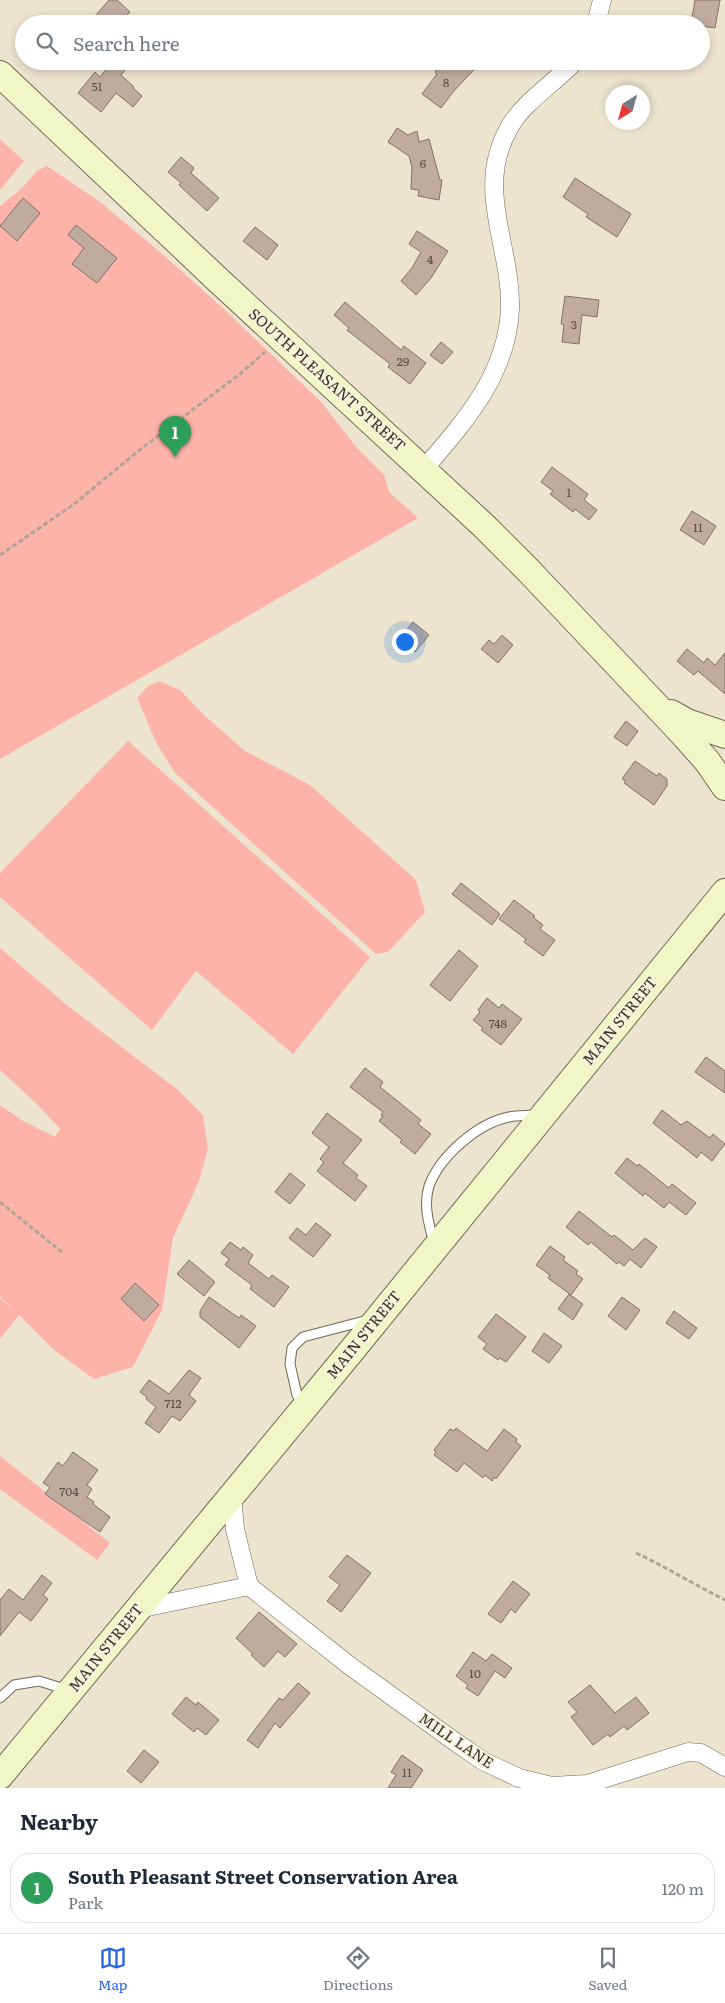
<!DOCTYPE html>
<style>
body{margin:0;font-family:Literata,serif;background:#f6f6f7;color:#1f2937}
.compass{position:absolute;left:605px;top:85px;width:45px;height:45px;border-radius:50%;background:#fff;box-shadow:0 2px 8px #0003;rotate:217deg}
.you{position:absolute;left:404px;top:641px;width:18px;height:18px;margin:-12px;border:4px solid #fff;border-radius:50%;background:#1a73e8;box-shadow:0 0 0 8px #1a73e833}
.badge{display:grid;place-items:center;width:32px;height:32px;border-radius:50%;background:#2563eb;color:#fff;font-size:16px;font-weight:700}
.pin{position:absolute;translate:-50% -41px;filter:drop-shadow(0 1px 2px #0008)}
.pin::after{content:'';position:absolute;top:26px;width:18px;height:15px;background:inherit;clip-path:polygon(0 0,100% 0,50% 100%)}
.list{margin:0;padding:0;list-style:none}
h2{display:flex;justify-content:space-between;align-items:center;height:65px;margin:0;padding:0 20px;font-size:21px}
h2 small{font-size:16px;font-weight:400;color:#747a83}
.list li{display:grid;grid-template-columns:32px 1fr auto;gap:15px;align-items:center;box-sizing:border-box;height:70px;margin:0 10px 10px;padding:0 10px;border:1px solid #e0e1e3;border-radius:20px}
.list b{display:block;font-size:19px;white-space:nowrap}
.list p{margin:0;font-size:16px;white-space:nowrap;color:#747a83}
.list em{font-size:16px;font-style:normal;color:#747a83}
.icon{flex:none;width:28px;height:28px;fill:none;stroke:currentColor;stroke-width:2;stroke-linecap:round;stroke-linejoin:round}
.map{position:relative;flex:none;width:725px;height:1788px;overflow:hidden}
.search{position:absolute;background:#fff;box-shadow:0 2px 8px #0003;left:15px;right:15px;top:15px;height:55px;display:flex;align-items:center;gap:12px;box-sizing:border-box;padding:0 18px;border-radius:28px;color:#747a83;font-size:19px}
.sheet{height:145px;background:#fff}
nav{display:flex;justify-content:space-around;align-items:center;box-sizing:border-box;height:70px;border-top:1px solid #e0e1e3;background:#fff;font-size:14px;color:#747a83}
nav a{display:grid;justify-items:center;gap:2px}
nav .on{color:#2563eb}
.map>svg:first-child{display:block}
.green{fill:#fdb3a8}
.building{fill:#bfac9f;stroke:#837165}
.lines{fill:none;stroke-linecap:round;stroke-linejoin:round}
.lane-casing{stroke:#706856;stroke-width:11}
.street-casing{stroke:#706856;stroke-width:19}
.secondary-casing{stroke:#706856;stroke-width:28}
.path{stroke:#ada695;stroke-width:3;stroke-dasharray:5 2.5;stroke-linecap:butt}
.lane{stroke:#fff;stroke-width:9}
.street{stroke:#fff;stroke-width:18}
.secondary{stroke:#f1f6c6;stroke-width:26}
.labels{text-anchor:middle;stroke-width:4;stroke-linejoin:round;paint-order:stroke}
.number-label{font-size:12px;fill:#585047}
.street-label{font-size:15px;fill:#36322a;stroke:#faf1dc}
</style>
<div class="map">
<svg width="725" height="1788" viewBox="0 0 725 1788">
<rect width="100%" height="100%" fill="#ede4cf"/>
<!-- green -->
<g class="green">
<path d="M0,139l24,22 -24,29z"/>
<path d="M47,166l53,36 60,50 65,58 97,93 35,45 27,27 5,17 29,26 -418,241v-553l21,-17 16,-18z"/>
<path d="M159,681l21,9 24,25 41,36 65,34 106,95 9,32 -37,40 -12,2 -201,-181 -19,-31 -19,-44 11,-12z"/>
<path d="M128,741l242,216 -77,97 -97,-83 -44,59 -152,-133v-24z"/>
<path d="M0,948l68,58 110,84 25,25 5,34 -9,32 -26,57 -11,72 -29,57 -39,12 -40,-29 -35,-35 -19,24v-41l15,13 -15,-15v-191l23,16 32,16 5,-8 -21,-23 -39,-36z"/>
<path d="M0,1456l110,87 -13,17 -97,-71z"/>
</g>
<!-- building -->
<g class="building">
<path d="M109,0h8l13,12 -11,12h-31z"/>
<path d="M695,0h25l-5,28 -14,-2v-2h-10z"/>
<path d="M113,61h4l9,8 -5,6 13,12 -1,1 9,8 -9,11 -17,-14 -15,19 -23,-19 17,-21 5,5z"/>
<path d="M445,61h37l-29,31 -12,16 -19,-14 15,-20 -2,-2z"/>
<path d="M397,128l11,7 9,-4 2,11 10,-3 11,41h2l-3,20 -21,-4 1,-6 -8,-1 1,-22 -3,-11 -21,-14z"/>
<path d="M181,157l13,11 -3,5 28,25 -12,13 -28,-26 2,-2 -13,-11z"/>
<path d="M575,178l56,36 -14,23 -31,-20 2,-3 -25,-17z"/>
<path d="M23,198l17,15 -23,28 -17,-15z"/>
<path d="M76,225l41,33 -20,25 -25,-19 12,-16 -16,-13z"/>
<path d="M255,227l23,18 -11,15 -24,-19z"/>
<path d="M417,231l31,20 -17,27 -15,17 -15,-14 11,-13 9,-16 -12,-8z"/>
<path d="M565,296l34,4 -2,17 -15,-2 -3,29 -17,-2 2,-17 -3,-1z"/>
<path d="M345,302l56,48 3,-4 22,17 -16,21 -22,-17 2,-3 -43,-34 2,-2 -15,-13z"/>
<path d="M441,342l12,10 -11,12 -12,-9z"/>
<path d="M552,467l36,27 -4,6 13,10 -8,10 -14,-11 -2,3 -23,-18 3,-3 -12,-9z"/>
<path d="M692,511l24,15 -12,19 -24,-15z"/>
<path d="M413,622l16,13 -14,17 -16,-13z"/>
<path d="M502,635l11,10 -15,18 -17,-14 8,-9 5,4z"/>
<path d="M687,649l17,14 3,-5 8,7 10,-12v41l-27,-23 -4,4 -17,-14z"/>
<path d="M626,721l12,10 -11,15 -13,-9z"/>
<path d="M635,761l22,15 2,-3 8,6v7l-13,19 -30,-22 2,-2 -4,-2z"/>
<path d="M461,883l39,31 -8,11 -40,-31z"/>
<path d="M514,900l21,16 -2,1 10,8 -3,4 15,11 -12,16 -19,-14 2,-3 -27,-20z"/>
<path d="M459,950l19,16 -28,35 -20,-16z"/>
<path d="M487,998l12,10 3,-4 20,15 -21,26 -20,-15 2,-2 -10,-8 7,-8 -2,-2z"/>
<path d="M706,1057l19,14v22l-30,-21z"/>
<path d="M365,1068l18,14 -3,5 41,33 -3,4 13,10 -16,20 -15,-12 2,-2 -23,-19 4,-5 -2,-1 2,-3 -33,-25z"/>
<path d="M662,1110l19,15 6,-4 23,17 3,-4 12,10 -13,17 -11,-9 -4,6 -44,-35z"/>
<path d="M327,1113l35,27 -19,23 15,12 -2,3 11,8 -12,15 -38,-30 7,-9 -4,-3 9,-12 -17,-14z"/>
<path d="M627,1158l10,8 2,-2 30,24 3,-4 24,19 -10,12 -17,-13 -5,6 -19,-15 -2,3 -28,-23z"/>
<path d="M290,1173l15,12 -15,19 -15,-12z"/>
<path d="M579,1211l33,26 2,-2 19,15 12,-12 12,9 -16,21 -11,-9 -6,7 -5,-4 -2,2 -26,-22 -3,3 -22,-18z"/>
<path d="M316,1223l15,12 -18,22 -24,-19 8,-10 9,7z"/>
<path d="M230,1242l11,8 2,-3 10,8 -5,8 21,16 3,-4 17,12 -15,20 -24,-18 2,-4 -27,-20 4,-6 -8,-6z"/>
<path d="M550,1246l15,11 -2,3 15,11 -2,3 7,5 -12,16 -23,-17 2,-3 -14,-10z"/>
<path d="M189,1260l26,22 -11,14 -27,-22z"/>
<path d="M135,1283l24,22 -15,16 -23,-22z"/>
<path d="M569,1294l14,10 -10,16 -15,-11z"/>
<path d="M209,1297l30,21 2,-3 15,11 -17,22 -39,-31v-6z"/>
<path d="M622,1297l18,13 -14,20 -18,-14z"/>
<path d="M674,1311l23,17 -8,11 -23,-16z"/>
<path d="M496,1314l30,23 -20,25 -6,-4 -2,2 -15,-11 4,-5 -9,-7z"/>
<path d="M544,1333l18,13 -13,17 -17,-12z"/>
<path d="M189,1370l12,8 -12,17 7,6 -16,20 -8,-5 -13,17 -14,-10 11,-16 -10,-8 1,-2 -7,-5 9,-12 20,14z"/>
<path d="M456,1428l31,23 17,-22 13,10 -1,3 5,4 -25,33 -2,-2 -2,4 -7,-6 -2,3 -19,-15 -7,9 -23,-17 2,-3 -2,-2 16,-21 4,2z"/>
<path d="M73,1452l25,18 -11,15 5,4 -5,8 7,5 -1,2 17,13 -10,15 -55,-38 5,-7 -7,-4 15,-21 5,4z"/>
<path d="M347,1555l24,18 -30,39 -14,-11 13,-16 -11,-8z"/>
<path d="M42,1575l10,8 -9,12 5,4 -17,22 -12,-9 -19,24v-36l9,-11 14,11z"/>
<path d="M513,1581l17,13 -15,19 -4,-4 -10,14 -13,-9z"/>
<path d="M259,1612l38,32 -12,13 -7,-6 -14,16 -13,-12 2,-1 -17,-16z"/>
<path d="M473,1652l13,9 6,-7 20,14 -7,10 -10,-7 -17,25 -12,-8 2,-3 -12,-9z"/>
<path d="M298,1683l12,10 -30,35 -5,-5 -17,25 -11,-8 32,-42 4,2z"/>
<path d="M590,1685l25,28 21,-16 13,16 -22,17 -3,-4 -14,11 -2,-3 -15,11 -22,-28 6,-5 -9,-10z"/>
<path d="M186,1697l10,8 2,-3 21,18 -13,15 -9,-7 -3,4 -22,-18z"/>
<path d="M144,1750l15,12 -18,21 -14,-12z"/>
<path d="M402,1755l21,15 -12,18h-23l8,-13 -5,-3z"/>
</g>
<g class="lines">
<defs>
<g id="lane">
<path d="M434,1243c-5,-18 -11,-38 -5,-57 11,-30 49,-63 80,-69 9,-2 18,-1 27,-2"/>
<path d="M303,1404l-6,-9 -7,-31 2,-16 11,-11 65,-17"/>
<path d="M0,1698l14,-13 25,-4 29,9"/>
</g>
<g id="street">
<path d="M596,24l6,-24"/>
<path d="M424,469c41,-48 83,-94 86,-160 2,-63 -36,-119 -1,-181 14,-26 46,-45 66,-67"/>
<path d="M232,1495l3,34 14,57"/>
<path d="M138,1609l111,-23 101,80 104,75 29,20 36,17 33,8 35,-2 101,-32 13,1 24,14"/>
</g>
<g id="secondary">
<path d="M0,74l217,205 267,247 45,45 154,163 24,27 18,26"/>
<path d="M671,713l16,9 38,13"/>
<path d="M0,1776l353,-427 372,-457"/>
</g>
</defs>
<!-- lane casing -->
<use href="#lane" class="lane-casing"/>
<!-- street casing -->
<use href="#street" class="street-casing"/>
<!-- secondary casing -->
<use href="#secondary" class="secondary-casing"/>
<!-- path -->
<g class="path">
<path d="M0,555l73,-50 64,-53 104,-79 24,-21"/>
<path d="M0,1202l63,51"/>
<path d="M636,1553c30,14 59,32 89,47"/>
</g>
<!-- lane -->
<use href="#lane" class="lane"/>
<!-- street -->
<use href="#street" class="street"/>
<!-- secondary -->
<use href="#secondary" class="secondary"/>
</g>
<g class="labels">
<!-- number labels -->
<g class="number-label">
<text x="446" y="87">8</text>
<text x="97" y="91">51</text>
<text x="423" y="168">6</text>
<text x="430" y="264">4</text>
<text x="574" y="329">3</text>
<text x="403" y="366">29</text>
<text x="569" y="497">1</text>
<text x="698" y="532">11</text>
<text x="498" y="1028">748</text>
<text x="173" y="1408">712</text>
<text x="69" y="1496">704</text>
<text x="475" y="1678">10</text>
<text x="407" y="1777">11</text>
</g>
<!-- street labels -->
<g class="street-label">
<text transform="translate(327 380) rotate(42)" y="5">SOUTH PLEASANT STREET</text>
<text transform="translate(620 1021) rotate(-51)" y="5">MAIN STREET</text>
<text transform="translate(364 1335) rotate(-51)" y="5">MAIN STREET</text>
<text transform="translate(106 1648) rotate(-51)" y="5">MAIN STREET</text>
<text transform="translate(456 1741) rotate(34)" y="5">MILL LANE</text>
</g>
</g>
</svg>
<svg class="compass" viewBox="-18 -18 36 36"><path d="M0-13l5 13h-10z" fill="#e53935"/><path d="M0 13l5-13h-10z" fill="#747a83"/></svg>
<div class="you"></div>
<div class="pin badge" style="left:175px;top:457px;background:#2e9e5b">1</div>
<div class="search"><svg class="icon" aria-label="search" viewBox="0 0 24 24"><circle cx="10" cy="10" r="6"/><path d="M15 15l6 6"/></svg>Search here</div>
</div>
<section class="sheet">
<h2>Nearby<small></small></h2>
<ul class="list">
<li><span class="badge" style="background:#2e9e5b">1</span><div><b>South Pleasant Street Conservation Area</b><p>Park</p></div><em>120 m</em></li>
</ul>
</section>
<nav>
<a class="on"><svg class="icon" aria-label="map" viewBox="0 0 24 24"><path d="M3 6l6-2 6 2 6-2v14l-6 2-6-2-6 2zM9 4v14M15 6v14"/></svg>Map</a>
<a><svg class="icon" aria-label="directions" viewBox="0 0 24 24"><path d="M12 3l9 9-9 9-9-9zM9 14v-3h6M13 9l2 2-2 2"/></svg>Directions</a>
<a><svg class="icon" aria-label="saved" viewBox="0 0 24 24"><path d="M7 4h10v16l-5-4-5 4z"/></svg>Saved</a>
</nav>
